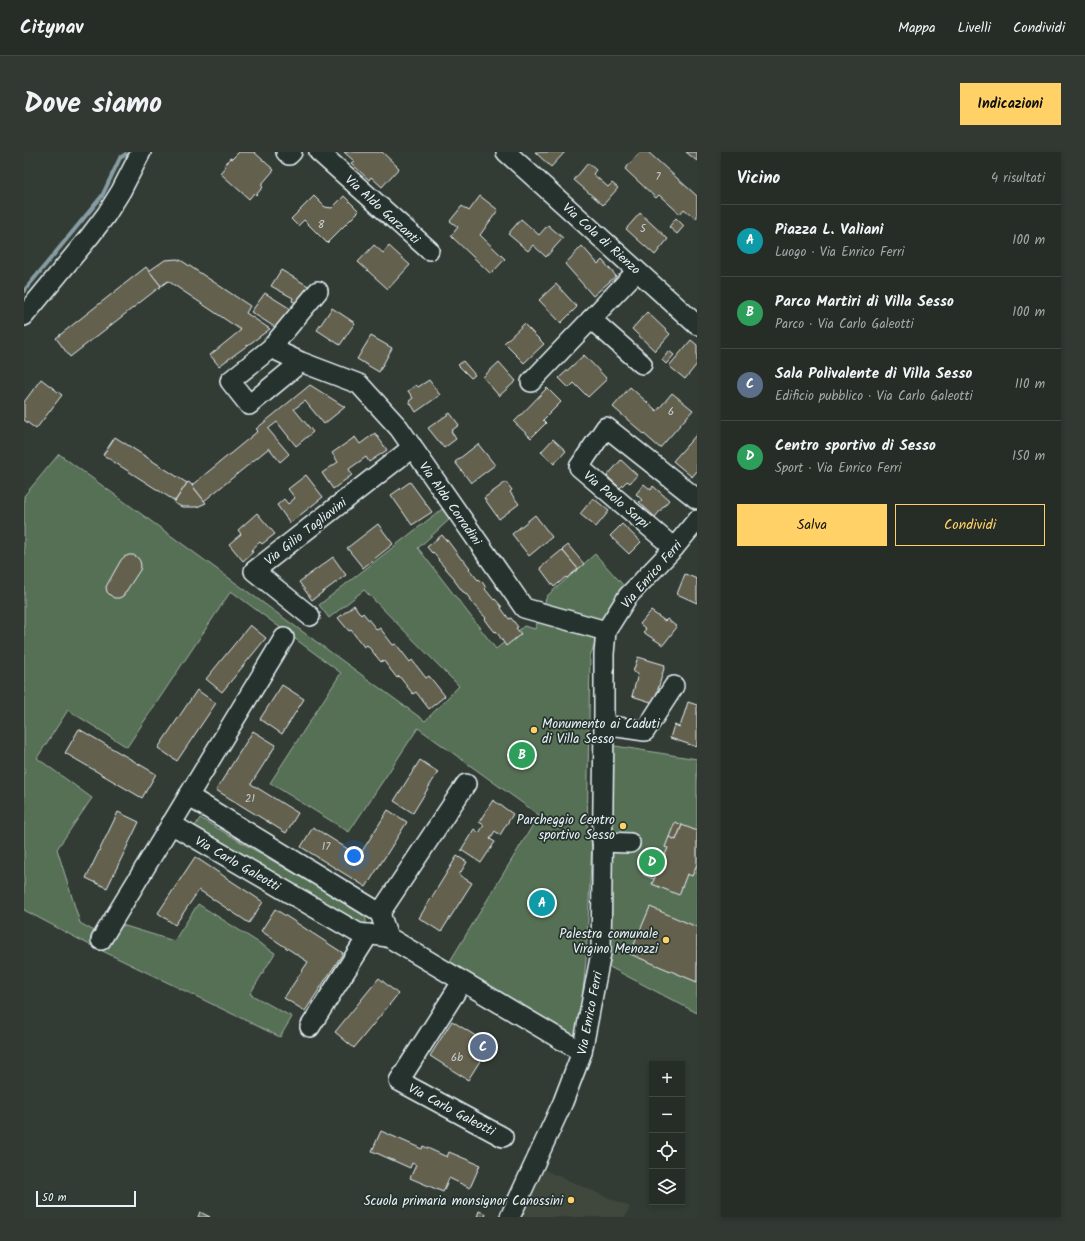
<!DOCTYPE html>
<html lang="it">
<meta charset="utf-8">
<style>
body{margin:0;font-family:Kalam,sans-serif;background:#323933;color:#f1f3f6}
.controls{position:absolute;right:12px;bottom:12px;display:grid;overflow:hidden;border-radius:0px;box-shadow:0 2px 6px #0003}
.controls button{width:36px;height:36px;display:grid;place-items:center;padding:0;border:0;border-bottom:1px solid #424944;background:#262d27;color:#f1f3f6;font:20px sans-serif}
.scale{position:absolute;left:12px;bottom:10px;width:100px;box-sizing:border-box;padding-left:4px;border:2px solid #e8f1f8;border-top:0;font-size:11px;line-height:14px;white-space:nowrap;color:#e8f1f8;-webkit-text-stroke:3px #26332d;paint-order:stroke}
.you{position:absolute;left:330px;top:704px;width:14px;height:14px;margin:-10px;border:3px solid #fff;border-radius:50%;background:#1a73e8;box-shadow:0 0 0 6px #1a73e833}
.badge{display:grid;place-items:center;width:26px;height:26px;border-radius:50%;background:#ffd166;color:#fff;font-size:13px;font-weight:700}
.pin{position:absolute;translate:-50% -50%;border:2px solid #fff;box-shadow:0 1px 4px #0006}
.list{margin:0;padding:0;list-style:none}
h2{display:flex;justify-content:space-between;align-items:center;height:52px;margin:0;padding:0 16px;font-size:17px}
h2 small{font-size:13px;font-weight:400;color:#a4a8a7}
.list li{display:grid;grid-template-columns:26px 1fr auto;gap:12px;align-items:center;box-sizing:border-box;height:72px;padding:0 16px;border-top:1px solid #424944}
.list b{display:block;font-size:15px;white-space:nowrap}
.list p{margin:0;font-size:13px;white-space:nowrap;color:#a4a8a7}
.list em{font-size:13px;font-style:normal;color:#a4a8a7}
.actions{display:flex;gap:8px;padding:12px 16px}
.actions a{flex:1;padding:9px 0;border:1px solid #ffd166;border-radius:0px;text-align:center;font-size:14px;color:#ffd166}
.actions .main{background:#ffd166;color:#111}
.icon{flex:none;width:22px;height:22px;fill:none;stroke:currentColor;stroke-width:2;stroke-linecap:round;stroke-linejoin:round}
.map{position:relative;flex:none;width:673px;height:1065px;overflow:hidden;border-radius:0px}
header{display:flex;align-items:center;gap:24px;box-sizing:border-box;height:56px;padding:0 20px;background:#262d27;border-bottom:1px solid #424944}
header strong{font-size:19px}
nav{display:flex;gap:22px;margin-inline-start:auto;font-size:14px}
.intro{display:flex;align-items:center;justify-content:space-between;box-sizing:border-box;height:96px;padding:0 24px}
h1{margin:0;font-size:28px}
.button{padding:10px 18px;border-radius:0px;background:#ffd166;color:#111;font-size:14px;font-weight:700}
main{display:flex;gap:24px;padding:0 24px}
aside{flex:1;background:#262d27;border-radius:0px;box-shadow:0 2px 6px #0003}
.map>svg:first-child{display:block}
.built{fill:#41473c}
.green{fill:#577055;stroke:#a0b0a6}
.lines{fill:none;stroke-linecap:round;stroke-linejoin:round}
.stream{stroke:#889da5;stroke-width:4}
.building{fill:#64614e;stroke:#e8f1f8}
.minor-casing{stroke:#e8f1f8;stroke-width:22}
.minor{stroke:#26332d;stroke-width:19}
.poi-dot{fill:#ffd166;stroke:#26332d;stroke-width:1.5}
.labels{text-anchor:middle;stroke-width:3.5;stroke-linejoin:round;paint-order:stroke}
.number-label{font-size:11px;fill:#c7cdce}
.street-label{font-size:13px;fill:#e8f1f8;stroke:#26332d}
.poi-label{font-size:13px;fill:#e8f1f8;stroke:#26332d;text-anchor:end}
</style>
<header>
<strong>Citynav</strong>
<nav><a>Mappa</a><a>Livelli</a><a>Condividi</a></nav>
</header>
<div class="intro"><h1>Dove siamo</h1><a class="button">Indicazioni</a></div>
<main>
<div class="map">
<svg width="673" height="1065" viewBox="0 0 673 1065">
<rect width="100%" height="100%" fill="#323c34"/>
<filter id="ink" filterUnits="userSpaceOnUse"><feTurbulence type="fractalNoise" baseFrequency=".025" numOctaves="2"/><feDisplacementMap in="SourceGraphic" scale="8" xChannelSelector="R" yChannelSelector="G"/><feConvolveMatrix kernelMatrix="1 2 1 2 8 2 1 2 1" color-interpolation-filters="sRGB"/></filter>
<g filter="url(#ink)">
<!-- built -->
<path class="built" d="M518,1017l88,38 -5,10h-103z"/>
<!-- green -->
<g class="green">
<path d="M35,302l366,267 34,-35 -95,-96 -35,28 -10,-13 123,-96 8,10 -32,29 78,101 28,-23 11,3 12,-33 48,-42 29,32 -12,18 -22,52 -3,182 5,4 -6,118 -6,62 -9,23 -127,-74 95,-156 -121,-87 -69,104 -79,-49 71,-110 -110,-82 -104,156 -59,-37 -31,48 55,40 -35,51 23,74 32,18 10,-16 52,16 24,-37 77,49 -25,41 42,23 -12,20 -194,-94 -62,-33v-414z"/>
<path d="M585,593l88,14v254l-93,-49z"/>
<path d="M176,666l165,97 2,11 -8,-1 -165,-97z"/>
</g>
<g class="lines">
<!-- stream -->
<path class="stream" d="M0,139l78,-95 18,-38 6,-4"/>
</g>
<!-- building -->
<g class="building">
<path d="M215,0h15l20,18 -13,15 2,2 -7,8 -2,-2 -5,6 -29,-26 5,-6 -1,-1 6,-8 2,1z"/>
<path d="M320,0h38l17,16 -17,19 -11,-10 -2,3 -18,-17 3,-2z"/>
<path d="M511,0h30l-14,15z"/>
<path d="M616,0h8l49,44v21l-1,2 -12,-10 -4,5 -21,-19 -3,3 -31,-29z"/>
<path d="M662,0h11v9z"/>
<path d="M564,11l8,7 -3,4 15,13 4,-4 6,5 -15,17 -29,-25z"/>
<path d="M290,44l11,11 7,1 12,-12 15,15 -32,32 -23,-23 -6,6 -7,-7z"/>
<path d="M456,44l18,14 -18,25 25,24 -14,15 -40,-38 7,-9 -8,-6 12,-15 7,5z"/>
<path d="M616,61l28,26 -13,16 -29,-26z"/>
<path d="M652,66l8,8 -7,8 -8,-7z"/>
<path d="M497,67l18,16 9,-10 15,13 -17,19 -13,-12 -5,6 -20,-17z"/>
<path d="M350,93l9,8 6,-7 21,19 -22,24 -30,-27z"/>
<path d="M558,94l16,18 4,-4 14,16 -23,20 -28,-32z"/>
<path d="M153,107l5,2 68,45 -4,7 24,16 -51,37 -9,-11 31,-25 -73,-49 -7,5 -12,-15 16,-11z"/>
<path d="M122,115l15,19 -91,71 -14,-19z"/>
<path d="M257,118l29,17 -10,18 -8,-4 1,-3 -22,-12z"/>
<path d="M532,132l21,23 -16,16 -22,-23z"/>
<path d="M241,141l29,18 -13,20 -30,-19z"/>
<path d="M308,156l23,15 -15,22 -23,-15z"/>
<path d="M623,160l23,22 -15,17 -23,-22z"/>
<path d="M500,172l20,20 -20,19 -20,-20z"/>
<path d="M347,184l21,12 -13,24 -22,-13z"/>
<path d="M667,188l6,5v19l-12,15 -16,-13z"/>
<path d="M645,199l5,4 -8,9 -4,-4z"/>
<path d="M560,203l23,24 -19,18 -14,-14 -5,5 -10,-10z"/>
<path d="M439,209l12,14 -4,3 -13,-13z"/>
<path d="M475,210l17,19 -17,15 -16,-19z"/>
<path d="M17,227l21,16 -26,34 -12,-9v-18z"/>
<path d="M405,228l11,15 -24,17 -7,-11 4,-3 -5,-7 8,-6 2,2z"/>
<path d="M286,233l35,22 -21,17 -19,-23 -11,8 19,23 -17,14 -19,-24 -9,7 21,25 -9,8 -11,-14 -65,53 -12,-16 66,-54 -2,-2z"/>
<path d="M606,235l27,24 15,-18 21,17 -33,38 -47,-41z"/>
<path d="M523,236l14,14 -18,18 3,3 -15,15 -17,-16z"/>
<path d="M426,261l9,12 -8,6 5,8 -12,9 -16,-20z"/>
<path d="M351,281l12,17 -18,12 -3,-5 -17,12 3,6 -19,14 -11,-16 16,-11 -6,-9 23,-16 5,7z"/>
<path d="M673,282v37l-5,6 -19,-16z"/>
<path d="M91,285l72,46 -12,18 -72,-46z"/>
<path d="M529,287l13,12 -12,13 -13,-12z"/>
<path d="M454,292l17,21 -24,18 -16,-21z"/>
<path d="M597,308l16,15 -7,8 -3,-2 -7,7 -13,-12z"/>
<path d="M282,323l17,22 -33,26 -13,-18 7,-6 4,5 7,-6 -7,-9z"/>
<path d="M164,330l2,1 16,20 -9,4h-15l-8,-4 13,-20z"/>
<path d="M386,330l22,30 -20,13 -21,-30z"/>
<path d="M482,330l6,8 -2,2 9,12 -20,15 -15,-21z"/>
<path d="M620,332l7,6 2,-4 16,14 -14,17 -16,-15 3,-2 -6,-6z"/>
<path d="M569,346l16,13 -13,16 -16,-13z"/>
<path d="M233,361l18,21 -13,10 -2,-2 -9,8 2,2 -10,9 -14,-17 12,-10 -3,-4z"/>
<path d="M511,363l17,22 -23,19 -17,-22z"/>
<path d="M354,372l15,20 -30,24 -16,-20z"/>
<path d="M598,372l19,18 -12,12 -19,-18z"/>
<path d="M418,383l5,6v-1l15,20 1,-1 7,9 -1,1 9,11 1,-1 4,4 3,5 -1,1 9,11 1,-1 7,8 -1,1 8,11 2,-1 7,9 -2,1 5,6 -15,12 -10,-15 -1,1 -5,-6 -5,-7 1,-1 -17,-18 1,-1 -3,-4 -3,-3h-1l-9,-12 1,-1 -17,-19h1l-6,-8 -1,1 -5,-6z"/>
<path d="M544,393l16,19 -6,5 -16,-19z"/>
<path d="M538,398l16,19 -11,9 -1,-1 -12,10 -14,-19z"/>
<path d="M105,403h4l4,2 3,4 1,5 -1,4 -17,26 -4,2h-5l-4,-3 -3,-3 -1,-5 2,-4 13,-23 3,-3z"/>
<path d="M309,405l13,18 -34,25 -13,-18z"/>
<path d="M661,422l12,5v24l-20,-9z"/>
<path d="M330,453l7,10 2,-2 14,17 3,-2 13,17 3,-1 14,18 2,-2 14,18 3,-2 16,20 -16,13 -13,-17 -3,2 -14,-18 -2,2 -14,-18 -2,2 -14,-17 -3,2 -13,-17 -2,1 -11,-13z"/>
<path d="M627,459l14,10 2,-2 10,8 -14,18 -20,-13 3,-3 -6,-5z"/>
<path d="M226,473l16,13 -44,54 -16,-13z"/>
<path d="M614,505l27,8 -11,38 -22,-7 6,-22 -5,-2z"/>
<path d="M258,533l22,14 -22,35 -22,-15z"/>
<path d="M173,538l19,13 -39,58 -19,-13z"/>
<path d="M664,550l9,3v42l-27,-9 4,-13 6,2z"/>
<path d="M55,577l77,45 -14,24 -77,-45z"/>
<path d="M229,579l23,14 -25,39 47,29 -12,20 -70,-43z"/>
<path d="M396,608l18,12 -25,41 -19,-12z"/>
<path d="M469,648l20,14 -13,21 -5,-4 -5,8 5,3 -14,21 -20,-13 13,-21 5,4 5,-8 -5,-3z"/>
<path d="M364,658l19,12 -41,65 -65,-40 12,-20 46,29z"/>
<path d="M94,660l21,10 -32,66 -21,-10z"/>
<path d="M651,670l7,3 -6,15 -7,-3z"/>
<path d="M658,673l15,6v33l-5,12 -5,-2 -8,21 -27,-11 16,-36 -3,-1 4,-10 7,3z"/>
<path d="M433,704l10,6 -8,13 13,8 -31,49 -22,-14z"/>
<path d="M171,705l68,45 -14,21 -50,-33 -24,35 -17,-12z"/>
<path d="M622,708l14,6 -6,13 -10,-4v-10z"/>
<path d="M626,755l47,20v55l-67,-28z"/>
<path d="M251,757l68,44 -38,58 -21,-13 24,-36 -47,-31z"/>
<path d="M355,826l19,16 -44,54 -19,-16z"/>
<path d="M428,869l38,24 -22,35 -38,-24z"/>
<path d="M357,979l41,18 1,-3 24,11 2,-5 31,13 -10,23 -21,-10 -6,14 -33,-14 6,-13 -4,-2 -2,5 -38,-17z"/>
<path d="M455,1059l7,3 -1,3h-8z"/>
<path d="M176,1060l10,5h-12z"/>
</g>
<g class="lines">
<defs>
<g id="minor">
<path d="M262,0l3,3 3,-3"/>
<path d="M295,0l110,98"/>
<path d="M482,0l191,173"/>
<path d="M0,164l66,-80 16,-21 15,-24 20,-39"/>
<path d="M567,167l51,45"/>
<path d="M247,196l47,-57"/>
<path d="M277,210l-52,43 -19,-24 41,-33 30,14 58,22 40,44 125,180 82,23"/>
<path d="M507,230l106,-111"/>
<path d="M650,396l-95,-81 27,-40 91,72"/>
<path d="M286,464l-56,-45 159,-124"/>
<path d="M580,573l41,6 29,-45"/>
<path d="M164,644l192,117 8,24 194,115"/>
<path d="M147,672l187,109 30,4"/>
<path d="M578,690l28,1"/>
<path d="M356,761l86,-129"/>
<path d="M77,788l183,-302"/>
<path d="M438,830l-63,99 104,56"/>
<path d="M286,875l59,-93"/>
<path d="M486,1065l53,-115 19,-50 19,-99 3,-228v-71l2,-23 22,-35 46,-48 23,-28"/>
</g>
</defs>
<!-- minor casing -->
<use href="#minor" class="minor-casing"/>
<!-- minor -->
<use href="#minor" class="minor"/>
</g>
</g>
<!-- markers -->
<g class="poi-dot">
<circle cx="510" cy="578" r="4"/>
<circle cx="599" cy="674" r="4"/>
<circle cx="642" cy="788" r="4"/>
<circle cx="547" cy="1048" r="4"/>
</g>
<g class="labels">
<!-- number labels -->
<g class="number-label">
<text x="634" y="28">7</text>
<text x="297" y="76">8</text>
<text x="619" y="80">5</text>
<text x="647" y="263">6</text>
<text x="226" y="650">21</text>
<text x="302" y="698">17</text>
<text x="433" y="909">6b</text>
</g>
<!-- street labels -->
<g class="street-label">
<text transform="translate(359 57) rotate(42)" y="5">Via Aldo Garzanti</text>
<text transform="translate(578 86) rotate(42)" y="5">Via Cola di Rienzo</text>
<text transform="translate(593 347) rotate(40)" y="5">Via Paolo Sarpi</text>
<text transform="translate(427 351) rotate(55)" y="5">Via Aldo Corradini</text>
<text transform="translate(281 379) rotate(-38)" y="5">Via Gilio Tagliavini</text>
<text transform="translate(627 422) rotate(-49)" y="5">Via Enrico Ferri</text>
<text transform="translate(214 711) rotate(30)" y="5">Via Carlo Galeotti</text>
<text transform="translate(565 861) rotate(-79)" y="5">Via Enrico Ferri</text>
<text transform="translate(428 957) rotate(28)" y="5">Via Carlo Galeotti</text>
</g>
<!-- poi labels -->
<g class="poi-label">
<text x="518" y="576" text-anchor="start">Monumento ai Caduti<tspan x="518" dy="15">di Villa Sesso</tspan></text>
<text x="591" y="672">Parcheggio Centro<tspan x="591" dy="15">sportivo Sesso</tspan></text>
<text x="634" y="786">Palestra comunale<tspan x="634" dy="15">Virgino Menozzi</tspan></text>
<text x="539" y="1053">Scuola primaria monsignor Canossini</text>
</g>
</g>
</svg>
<div class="controls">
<button>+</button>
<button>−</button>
<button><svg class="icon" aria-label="locate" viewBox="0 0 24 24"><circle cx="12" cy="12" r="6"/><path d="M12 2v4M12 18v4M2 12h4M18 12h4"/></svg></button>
<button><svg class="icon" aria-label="layers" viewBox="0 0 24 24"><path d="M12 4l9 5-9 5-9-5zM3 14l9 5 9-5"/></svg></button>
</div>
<div class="scale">50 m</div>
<div class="you"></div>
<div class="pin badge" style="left:518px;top:751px;background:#0f9aa8">A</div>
<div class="pin badge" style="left:498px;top:603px;background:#2e9e5b">B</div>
<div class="pin badge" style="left:459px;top:895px;background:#5c6f8a">C</div>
<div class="pin badge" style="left:628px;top:710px;background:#2e9e5b">D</div>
</div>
<aside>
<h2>Vicino<small>4 risultati</small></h2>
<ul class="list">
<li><span class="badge" style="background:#0f9aa8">A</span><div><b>Piazza L. Valiani</b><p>Luogo · Via Enrico Ferri</p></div><em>100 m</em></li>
<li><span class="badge" style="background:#2e9e5b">B</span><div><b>Parco Martiri di Villa Sesso</b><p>Parco · Via Carlo Galeotti</p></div><em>100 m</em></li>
<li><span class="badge" style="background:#5c6f8a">C</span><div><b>Sala Polivalente di Villa Sesso</b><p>Edificio pubblico · Via Carlo Galeotti</p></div><em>110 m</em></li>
<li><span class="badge" style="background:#2e9e5b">D</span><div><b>Centro sportivo di Sesso</b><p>Sport · Via Enrico Ferri</p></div><em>150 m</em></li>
</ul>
<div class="actions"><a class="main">Salva</a><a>Condividi</a></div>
</aside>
</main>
